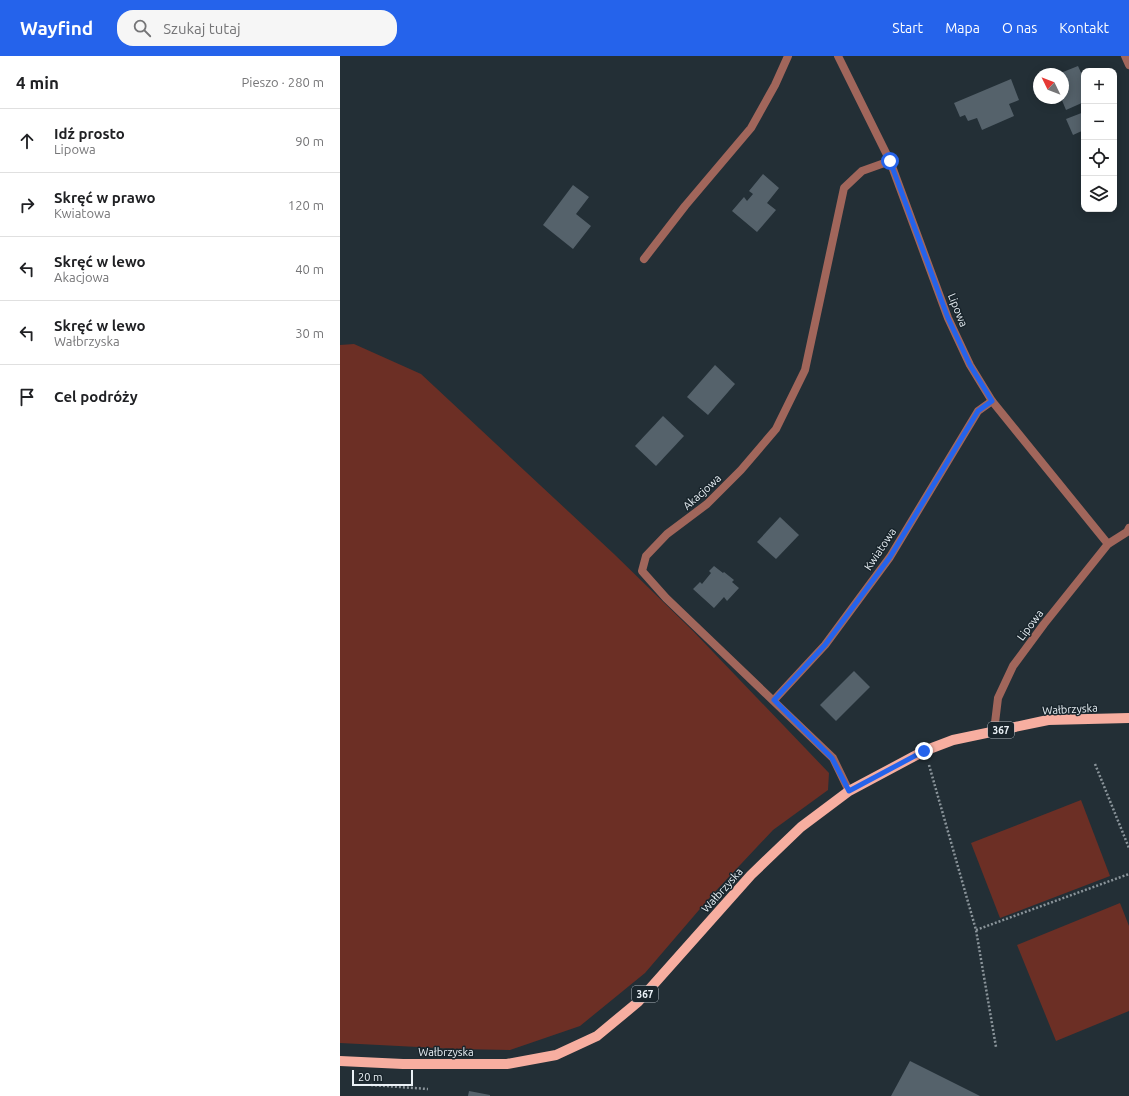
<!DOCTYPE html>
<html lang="pl">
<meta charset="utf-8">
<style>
body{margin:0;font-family:Ubuntu,sans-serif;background:#f6f6f6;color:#202124}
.controls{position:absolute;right:12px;top:12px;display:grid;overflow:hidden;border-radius:8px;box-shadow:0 2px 10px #0003}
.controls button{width:36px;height:36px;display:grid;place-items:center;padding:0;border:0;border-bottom:1px solid #e0e0e0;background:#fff;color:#202124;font:20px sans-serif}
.compass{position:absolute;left:693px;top:12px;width:36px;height:36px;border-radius:50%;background:#fff;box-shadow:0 2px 10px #0003;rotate:313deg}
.scale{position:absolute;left:12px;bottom:10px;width:61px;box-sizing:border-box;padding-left:4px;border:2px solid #ebf2f7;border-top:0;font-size:11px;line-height:14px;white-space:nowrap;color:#ebf2f7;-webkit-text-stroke:3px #19252c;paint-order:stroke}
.stop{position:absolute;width:12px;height:12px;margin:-9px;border:3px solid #2563eb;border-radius:50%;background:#fff}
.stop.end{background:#2563eb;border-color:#fff;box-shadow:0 1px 4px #0008}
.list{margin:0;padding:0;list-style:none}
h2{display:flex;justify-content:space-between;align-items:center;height:52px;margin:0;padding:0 16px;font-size:17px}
h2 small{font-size:13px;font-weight:400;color:#757577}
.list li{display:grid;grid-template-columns:26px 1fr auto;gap:12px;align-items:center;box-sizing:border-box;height:64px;padding:0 16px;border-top:1px solid #e0e0e0}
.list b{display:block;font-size:15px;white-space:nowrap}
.list p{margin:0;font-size:13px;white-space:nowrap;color:#757577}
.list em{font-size:13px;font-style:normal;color:#757577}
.icon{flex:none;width:22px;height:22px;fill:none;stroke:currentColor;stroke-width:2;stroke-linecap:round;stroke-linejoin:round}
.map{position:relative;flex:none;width:789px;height:1040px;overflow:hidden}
header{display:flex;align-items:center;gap:24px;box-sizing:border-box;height:56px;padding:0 20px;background:#2563eb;color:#fff}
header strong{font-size:19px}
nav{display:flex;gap:22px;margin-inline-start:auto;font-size:14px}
.search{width:280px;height:36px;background:#f6f6f6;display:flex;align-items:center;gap:10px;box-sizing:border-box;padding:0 14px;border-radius:16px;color:#757577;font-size:15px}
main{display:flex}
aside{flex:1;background:#fff}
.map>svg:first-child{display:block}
.green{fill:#6c2f25}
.building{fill:#55626b}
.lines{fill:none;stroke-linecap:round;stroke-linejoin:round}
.path{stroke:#8a949a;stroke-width:2.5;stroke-dasharray:2 2;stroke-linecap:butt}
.street{stroke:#a1665b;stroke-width:8}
.primary{stroke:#f7aea0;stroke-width:10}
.route{stroke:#2563eb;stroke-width:5}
.labels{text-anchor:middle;stroke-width:3;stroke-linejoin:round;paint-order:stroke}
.shield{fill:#19252c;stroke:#acb4ba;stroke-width:1}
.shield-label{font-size:10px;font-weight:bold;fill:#ebf2f7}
.street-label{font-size:11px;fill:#ebf2f7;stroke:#19252c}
</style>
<header>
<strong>Wayfind</strong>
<div class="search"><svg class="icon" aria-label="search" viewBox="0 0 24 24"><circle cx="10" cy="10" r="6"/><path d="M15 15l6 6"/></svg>Szukaj tutaj</div>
<nav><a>Start</a><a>Mapa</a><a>O nas</a><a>Kontakt</a></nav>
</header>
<main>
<aside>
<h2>4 min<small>Pieszo · 280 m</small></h2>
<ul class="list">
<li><svg class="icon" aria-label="ahead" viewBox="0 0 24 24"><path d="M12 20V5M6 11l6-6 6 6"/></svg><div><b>Idź prosto</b><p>Lipowa</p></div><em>90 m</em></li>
<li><svg class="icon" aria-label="right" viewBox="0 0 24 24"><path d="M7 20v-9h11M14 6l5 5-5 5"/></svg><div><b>Skręć w prawo</b><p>Kwiatowa</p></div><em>120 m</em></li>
<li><svg class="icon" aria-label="left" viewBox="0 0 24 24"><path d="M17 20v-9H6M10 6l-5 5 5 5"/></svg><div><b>Skręć w lewo</b><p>Akacjowa</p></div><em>40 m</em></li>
<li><svg class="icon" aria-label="left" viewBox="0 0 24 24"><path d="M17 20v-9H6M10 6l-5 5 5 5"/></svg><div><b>Skręć w lewo</b><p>Wałbrzyska</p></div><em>30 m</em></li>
<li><svg class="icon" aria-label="arrive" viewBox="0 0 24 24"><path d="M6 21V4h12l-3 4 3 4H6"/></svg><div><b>Cel podróży</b></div></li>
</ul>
</aside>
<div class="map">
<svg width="789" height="1040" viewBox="0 0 789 1040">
<rect width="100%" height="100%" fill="#232f36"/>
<!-- green -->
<g class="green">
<path d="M14,288l67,30 193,180 79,77 136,142 -1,17 -55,40 -62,66 -66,77 -65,53 -70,24 -53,-1 -117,-6v-698z"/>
<path d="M741,744l29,76 -110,42 -29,-75z"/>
<path d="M780,847l9,23v85l-73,30 -39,-96z"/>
</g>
<!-- building -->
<g class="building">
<path d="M738,10l6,13v23l-18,8 -5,-12h2v-24h-5z"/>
<path d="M671,23l8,21 -10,4 5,12 -32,14 -5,-12 -9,3 -3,-6 -5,2 -6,-14z"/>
<path d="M744,56v18l-11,5 -7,-16z"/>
<path d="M423,118l16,14 -12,15 9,7 -19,22 -25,-21 12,-14 3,4 6,-7 -4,-3z"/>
<path d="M233,129l16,12 -13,17 15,12 -18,23 -30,-24z"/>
<path d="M375,309l20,19 -27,31 -21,-18z"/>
<path d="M323,360l21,20 -28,30 -21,-20z"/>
<path d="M440,461l19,18 -23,24 -19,-17z"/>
<path d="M374,510l9,7 1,-1 10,8 -2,2 7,6 -12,13 -3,-4 -10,11 -21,-19 7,-7 2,2 9,-11 -2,-2z"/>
<path d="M514,615l16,16 -34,34 -16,-16z"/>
<path d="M570,1005l70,35h-89z"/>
<path d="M129,1035l21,4v1h-22z"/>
</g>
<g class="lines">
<!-- path -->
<g class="path">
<path d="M755,708l34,84"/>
<path d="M589,709l47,165 20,117"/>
<path d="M636,874l153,-56"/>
<path d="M31,1029l57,4"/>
</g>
<!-- street -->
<g class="street">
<path d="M498,0l52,105 58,157 22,47 22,36 116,143"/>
<path d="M785,0l4,9"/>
<path d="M304,203l41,-53 66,-78 24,-43 13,-29"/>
<path d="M434,644l51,-55 65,-88 88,-146 14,-10"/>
<path d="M654,675l4,-33 15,-32 31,-42 64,-80 19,-12 2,-4"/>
<path d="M509,735l-16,-33 -167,-160 -24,-27 4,-15 21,-22 40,-30 34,-34 35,-41 29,-59 39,-182 18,-17 28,-10"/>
</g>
<!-- primary -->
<path class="primary" d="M0,1005l63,3h104l49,-9 41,-19 41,-34 113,-127 50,-48 48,-36 75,-40 29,-11 95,-20 81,-2"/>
</g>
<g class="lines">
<!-- route -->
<path class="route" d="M550,105l58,157 22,47 22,36 -14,10 -88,146 -65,88 -51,55 58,58 17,33 75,-40"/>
</g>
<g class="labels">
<!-- shield labels -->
<g class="shield">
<rect x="648" y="666" width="26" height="16" rx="3"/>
<rect x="292" y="930" width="26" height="16" rx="3"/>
</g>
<g class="shield-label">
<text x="661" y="678">367</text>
<text x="305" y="942">367</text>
</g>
<!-- street labels -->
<g class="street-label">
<text transform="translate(618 254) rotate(68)" y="4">Lipowa</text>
<text transform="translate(362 436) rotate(-42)" y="4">Akacjowa</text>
<text transform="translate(540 493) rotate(-56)" y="4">Kwiatowa</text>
<text transform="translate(690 569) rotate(-53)" y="4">Lipowa</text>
<text transform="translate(730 653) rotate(-3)" y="4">Wałbrzyska</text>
<text transform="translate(382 834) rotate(-48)" y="4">Wałbrzyska</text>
<text x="106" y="1000">Wałbrzyska</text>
</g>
</g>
</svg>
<div class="controls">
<button>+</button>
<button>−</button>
<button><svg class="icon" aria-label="locate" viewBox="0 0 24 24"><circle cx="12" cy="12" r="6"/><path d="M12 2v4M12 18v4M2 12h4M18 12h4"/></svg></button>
<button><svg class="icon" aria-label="layers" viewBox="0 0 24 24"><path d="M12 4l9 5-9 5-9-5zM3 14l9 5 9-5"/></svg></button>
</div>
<svg class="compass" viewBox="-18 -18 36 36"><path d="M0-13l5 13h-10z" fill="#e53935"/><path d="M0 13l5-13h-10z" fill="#757577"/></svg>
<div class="scale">20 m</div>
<div class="stop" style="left:550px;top:105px"></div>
<div class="stop end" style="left:584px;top:695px"></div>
</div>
</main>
